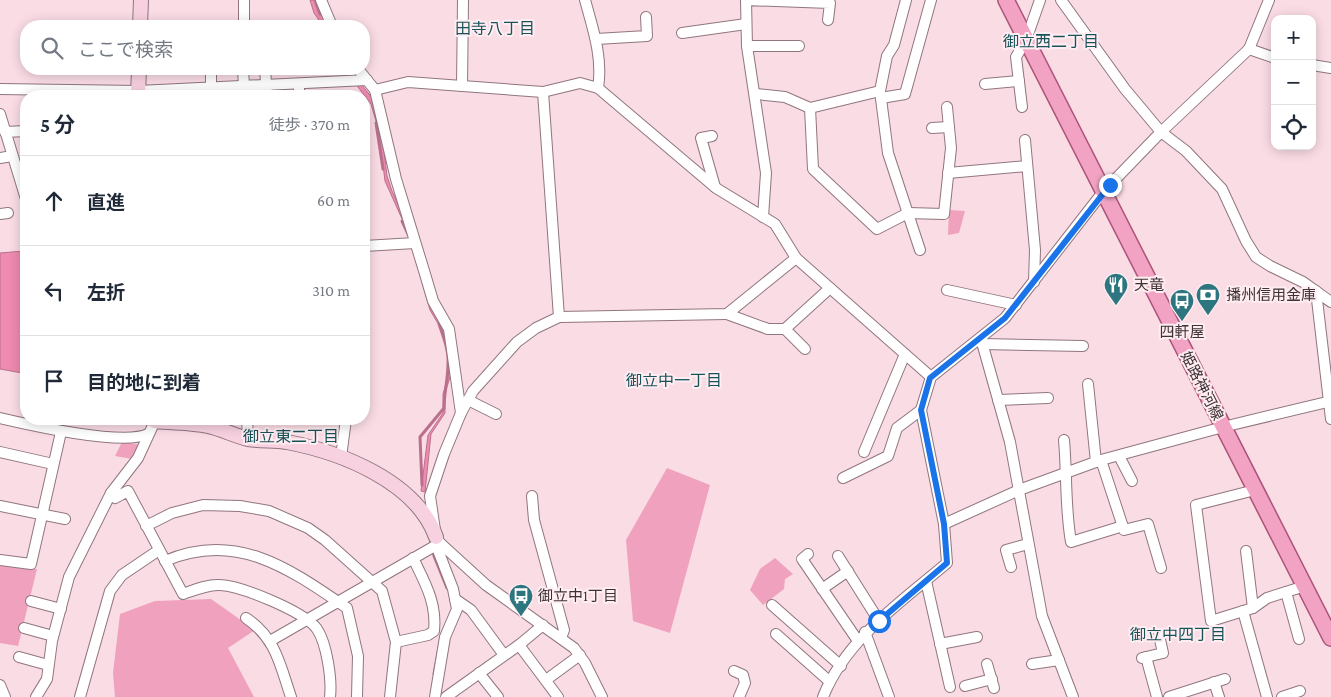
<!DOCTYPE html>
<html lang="ja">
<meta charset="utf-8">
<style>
body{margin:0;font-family:"Crimson Pro","Noto Sans JP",serif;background:#f6f6f7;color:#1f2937}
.controls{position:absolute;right:15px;top:15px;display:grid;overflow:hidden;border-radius:10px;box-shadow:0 2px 12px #0003}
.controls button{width:45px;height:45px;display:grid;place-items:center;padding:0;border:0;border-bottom:1px solid #e0e1e3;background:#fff;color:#1f2937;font:25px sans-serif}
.stop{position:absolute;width:15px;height:15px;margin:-11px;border:4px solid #1a73e8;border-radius:50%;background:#fff}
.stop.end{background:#1a73e8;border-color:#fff;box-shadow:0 1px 5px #0008}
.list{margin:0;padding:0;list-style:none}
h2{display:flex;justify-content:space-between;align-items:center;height:65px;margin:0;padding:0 20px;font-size:21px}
h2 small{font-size:16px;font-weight:400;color:#747a83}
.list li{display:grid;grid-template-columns:32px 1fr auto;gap:15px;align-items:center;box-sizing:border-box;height:90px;padding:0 20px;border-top:1px solid #e0e1e3}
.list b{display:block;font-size:19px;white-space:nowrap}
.list em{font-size:16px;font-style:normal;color:#747a83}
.icon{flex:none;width:28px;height:28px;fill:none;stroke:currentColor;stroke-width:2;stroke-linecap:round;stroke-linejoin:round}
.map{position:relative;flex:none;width:1331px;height:697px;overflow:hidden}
.search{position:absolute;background:#fff;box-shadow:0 2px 12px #0003;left:20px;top:20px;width:350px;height:55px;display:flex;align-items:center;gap:12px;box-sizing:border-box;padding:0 18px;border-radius:20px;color:#747a83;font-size:19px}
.panel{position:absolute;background:#fff;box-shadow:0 2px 12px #0003;left:20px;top:90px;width:350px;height:335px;border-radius:20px}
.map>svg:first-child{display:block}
.green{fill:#f0a1bd}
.water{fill:#ef8ab1;stroke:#ba708c}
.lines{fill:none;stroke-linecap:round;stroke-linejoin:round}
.stream{stroke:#ba708c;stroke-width:3}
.street-casing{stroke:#90767e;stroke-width:12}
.secondary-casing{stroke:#90767e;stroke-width:16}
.primary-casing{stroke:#ad5378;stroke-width:18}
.street{stroke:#fff;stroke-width:10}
.secondary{stroke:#f8d1e1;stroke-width:14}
.primary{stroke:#f2a3c4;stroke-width:15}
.route{stroke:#1a73e8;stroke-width:6}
.labels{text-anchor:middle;stroke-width:4;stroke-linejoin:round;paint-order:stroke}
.poi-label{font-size:15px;fill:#3d3235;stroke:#ffedf2;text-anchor:start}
.street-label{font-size:15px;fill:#3d3235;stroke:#ffedf2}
.neighbourhood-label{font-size:16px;fill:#18535a;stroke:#ffedf2}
</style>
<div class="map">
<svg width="1331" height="697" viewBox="0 0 1331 697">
<rect width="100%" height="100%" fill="#fadce5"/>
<!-- green -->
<g class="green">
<path d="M949,210l16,1 -6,22 -11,2z"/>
<path d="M122,442l19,3 -9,14 -17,-3z"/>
<path d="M667,468l43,17 -40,148 -37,-12 -7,-81z"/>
<path d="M775,558l18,16 -8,5 -1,10 -21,16 -13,-15 10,-21z"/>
<path d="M6,563l31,6 -19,77 -18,-3v-77z"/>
<path d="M211,599l44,31 -27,18 26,49h-139l-2,-24 7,-59 35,-13z"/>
</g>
<!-- water -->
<g class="water">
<path d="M310,0h5l13,26h-5l-9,-13z"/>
<path d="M344,69h5l24,30 8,28 6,49 5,15 17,38 24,81 11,17 6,20 2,24 -7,22v20l-14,21 -6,58 -4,-1 7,-56 15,-22v-19l7,-24 -1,-22 -6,-16 -13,-22 -23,-80 -22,-49 -6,-49 -8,-28z"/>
<path d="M23,251c8,38 5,83 -1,122l-22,-4v-116z"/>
</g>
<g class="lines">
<!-- stream -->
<g class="stream">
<path d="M315,0l5,14"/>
<path d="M376,123l7,46"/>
<path d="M402,221l6,13"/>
<path d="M22,381l4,1"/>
<path d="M422,485l-2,-48 24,-29c0,-15 4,-29 4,-44 1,-14 -5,-28 -9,-40"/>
<path d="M430,538l4,18 13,32"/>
<path d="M434,674l6,-31"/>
</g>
<defs>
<g id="street">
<path d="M321,0l11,26"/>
<path d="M585,0c8,29 18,58 13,88"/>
<path d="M906,0l-12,45 -7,11 -7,35 8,62 32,97"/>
<path d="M1061,0l64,89 36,43 25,19 36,38 24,52 10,16 14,9 33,16 28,20"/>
<path d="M244,26v-26"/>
<path d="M682,33l64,-9"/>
<path d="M596,39l51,-3 -1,-19"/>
<path d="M747,46h52"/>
<path d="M1249,49l20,-49"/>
<path d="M1312,65l19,3"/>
<path d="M211,69v19"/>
<path d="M243,69l1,17"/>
<path d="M265,69l2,27"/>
<path d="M358,69l17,21 21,89 29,95 8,27 16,28 12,84"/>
<path d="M299,84v12"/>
<path d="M985,84l34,-3"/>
<path d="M462,86l1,-86"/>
<path d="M0,89l138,2 229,-11"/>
<path d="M375,90l33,-8 135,10 37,-9 18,5 118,100 59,36 21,34 135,119"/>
<path d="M543,92l16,225"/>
<path d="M756,94l29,3 25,11 70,-17"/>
<path d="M881,98l24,-4 26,-94"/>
<path d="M1022,107l-6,-50 10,-17 14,-40"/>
<path d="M810,108l3,61 64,60 31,-16 36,1 7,-66 -4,-41"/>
<path d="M0,114l26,85"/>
<path d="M932,128l17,-1"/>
<path d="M5,132l21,-1"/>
<path d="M712,136l-11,2 14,49"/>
<path d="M1025,140l10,110 -1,32"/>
<path d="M0,158l12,-2"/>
<path d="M948,173l79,-7"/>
<path d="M0,214l8,-1"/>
<path d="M763,217l3,-44 -19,-127 -1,-46 84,3 -2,17"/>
<path d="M364,246l51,-3"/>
<path d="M947,290l69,15"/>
<path d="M1316,291l15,128"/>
<path d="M727,314l41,15h17l20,20"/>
<path d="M785,329l45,-41"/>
<path d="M981,339l29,103 32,174 31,81"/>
<path d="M982,344l101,2"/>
<path d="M1088,384l8,78"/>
<path d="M468,400l28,14"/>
<path d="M998,400l50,-2"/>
<path d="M0,418c30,7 123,28 148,16"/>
<path d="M247,419l1,19"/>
<path d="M1064,440c3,34 1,68 7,102l52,-16"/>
<path d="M0,452l53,12"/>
<path d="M864,452l41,-98"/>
<path d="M1119,456l13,25"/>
<path d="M341,457l5,-38"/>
<path d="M1101,460l23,70 24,-6 13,44"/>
<path d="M843,478l45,-22 9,-28 24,-18"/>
<path d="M1255,490l-59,15 15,116 42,-13 14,-10 38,-12"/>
<path d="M111,493l4,5 13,-7 55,103c11,-4 26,-10 37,-9 22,1 85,27 97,44 10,15 15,51 13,68"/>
<path d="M532,496l2,24 30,110 -3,8"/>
<path d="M0,506l65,13"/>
<path d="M944,524l75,-34 82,-30 122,-33 108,-26"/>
<path d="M146,526l26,-13 31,-8 37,1 29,5 39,17 17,12 57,51 14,51 -6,55"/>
<path d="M1246,551l7,57"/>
<path d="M808,554l-6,5 56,82"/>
<path d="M838,556l41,65"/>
<path d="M0,560l31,4 30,-132"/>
<path d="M165,561c71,-31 125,8 182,47l11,48 -1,41"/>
<path d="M1011,567l-5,-17 22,-6"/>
<path d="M926,581l24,106"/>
<path d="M822,589l26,-18"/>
<path d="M1286,592l13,47"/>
<path d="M455,599l16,11 33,45"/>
<path d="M31,601l30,8"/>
<path d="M772,605l69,61"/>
<path d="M1243,611l24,86"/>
<path d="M246,618c30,20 34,47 45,79"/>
<path d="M24,628l29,8"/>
<path d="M865,632l24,65"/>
<path d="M776,634l53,47"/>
<path d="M270,641l170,-98"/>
<path d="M396,642l32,-7 6,-4c3,-28 -9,-48 -21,-73"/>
<path d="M940,644l37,-7"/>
<path d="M519,645l24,-20"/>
<path d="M19,657l29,8"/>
<path d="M1146,657l11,40"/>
<path d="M1142,658l21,-5 -4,-18"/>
<path d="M987,664l7,24"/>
<path d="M1032,664l27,-4"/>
<path d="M734,671l9,4 2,8 -6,14"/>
<path d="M479,673l19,24"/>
<path d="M546,680l34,-25"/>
<path d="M1214,682l5,15"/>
<path d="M0,685l5,12"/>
<path d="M965,686l27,-7"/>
<path d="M36,697l11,-18 5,-38 17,-64 42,-84 27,-35 17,-37"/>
<path d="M80,697l30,-106 12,-16 37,-25"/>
<path d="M435,697l10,-60 12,-28 -4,-20 -17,-44"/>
<path d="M446,697l73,-52 39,52"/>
<path d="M602,697l-17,-34 -11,-15 -88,-63 -46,-42 -4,-6 -6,-41 14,-42 17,-41 12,-22 44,-49 19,-14 23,-11 168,-3 69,-56"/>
<path d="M823,697c23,-58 78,-95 124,-134l-3,-39 -23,-114 10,-33 74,-59 98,-126 58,-60 88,-83 26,9"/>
<path d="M1169,697l56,-18"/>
<path d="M1282,697l18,-6"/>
</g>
<g id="secondary">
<path d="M140,26l1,-26"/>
<path d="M138,96l1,-27"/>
<path d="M151,419l4,2c18,2 36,1 53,5 14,3 27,10 40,13 13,2 26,1 39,3 53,10 129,39 149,95"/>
</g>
<path id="primary" d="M1006,0l325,638"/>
</defs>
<!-- street casing -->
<use href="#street" class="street-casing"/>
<!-- secondary casing -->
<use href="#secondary" class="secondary-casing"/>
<!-- primary casing -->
<use href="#primary" class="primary-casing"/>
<!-- street -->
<use href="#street" class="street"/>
<!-- secondary -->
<use href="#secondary" class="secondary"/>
<!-- primary -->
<use href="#primary" class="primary"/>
</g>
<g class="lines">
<!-- route -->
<path class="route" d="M879,621l68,-58 -3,-39 -23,-114 9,-32 75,-60 105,-133"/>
</g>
<!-- icons -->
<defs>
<symbol id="restaurant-pin" viewBox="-11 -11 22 30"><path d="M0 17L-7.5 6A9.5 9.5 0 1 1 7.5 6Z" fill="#2e767f" stroke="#ffedf2"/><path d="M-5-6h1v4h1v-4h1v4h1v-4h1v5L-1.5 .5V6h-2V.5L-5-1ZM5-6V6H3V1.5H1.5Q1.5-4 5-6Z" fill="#fff"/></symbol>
<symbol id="bank-pin" viewBox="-11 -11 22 30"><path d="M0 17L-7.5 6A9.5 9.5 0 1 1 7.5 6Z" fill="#2e767f" stroke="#ffedf2"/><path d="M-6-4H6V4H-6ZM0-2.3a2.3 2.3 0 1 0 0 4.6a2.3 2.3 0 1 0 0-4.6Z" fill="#fff"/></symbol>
<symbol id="bus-pin" viewBox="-11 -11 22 30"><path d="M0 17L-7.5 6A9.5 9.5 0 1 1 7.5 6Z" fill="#2e767f" stroke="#ffedf2"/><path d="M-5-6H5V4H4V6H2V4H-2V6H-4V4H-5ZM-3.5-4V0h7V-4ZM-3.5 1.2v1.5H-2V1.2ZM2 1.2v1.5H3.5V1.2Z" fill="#fff"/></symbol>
</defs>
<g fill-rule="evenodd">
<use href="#restaurant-pin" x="1102" y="271" width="28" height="38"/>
<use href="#bank-pin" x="1194" y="281" width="28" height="38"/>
<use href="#bus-pin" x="1168" y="287" width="28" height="38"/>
<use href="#bus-pin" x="507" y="582" width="28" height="38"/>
</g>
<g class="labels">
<!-- poi labels -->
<g class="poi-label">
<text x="1134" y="290">天竜</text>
<text x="1226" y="300">播州信用金庫</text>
<text x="1182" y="337" text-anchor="middle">四軒屋</text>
<text x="538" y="601">御立中1丁目</text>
</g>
<!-- street labels -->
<g class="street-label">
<text transform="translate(1202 386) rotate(63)" y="5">姫路神河線</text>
</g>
<!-- neighbourhood labels -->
<g class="neighbourhood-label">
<text x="495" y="34">田寺八丁目</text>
<text x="1051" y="47">御立西二丁目</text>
<text x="674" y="386">御立中一丁目</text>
<text x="291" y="442">御立東二丁目</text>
<text x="1178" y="640">御立中四丁目</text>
</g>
</g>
</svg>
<div class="controls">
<button>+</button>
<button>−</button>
<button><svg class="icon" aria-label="locate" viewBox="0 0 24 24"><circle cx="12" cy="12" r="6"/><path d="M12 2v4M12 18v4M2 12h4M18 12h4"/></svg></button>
</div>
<div class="stop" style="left:879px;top:621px"></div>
<div class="stop end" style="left:1110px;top:185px"></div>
<div class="search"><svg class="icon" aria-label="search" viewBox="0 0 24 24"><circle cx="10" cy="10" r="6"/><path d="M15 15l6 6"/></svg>ここで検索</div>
<section class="panel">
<h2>5 分<small>徒歩 · 370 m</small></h2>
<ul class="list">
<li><svg class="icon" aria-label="ahead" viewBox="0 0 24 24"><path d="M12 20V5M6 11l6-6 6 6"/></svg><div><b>直進</b></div><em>60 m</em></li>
<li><svg class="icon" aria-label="left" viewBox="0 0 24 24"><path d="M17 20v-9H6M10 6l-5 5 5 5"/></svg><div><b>左折</b></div><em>310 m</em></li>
<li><svg class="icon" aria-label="arrive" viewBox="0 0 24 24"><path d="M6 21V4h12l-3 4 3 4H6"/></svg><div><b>目的地に到着</b></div></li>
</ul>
</section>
</div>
